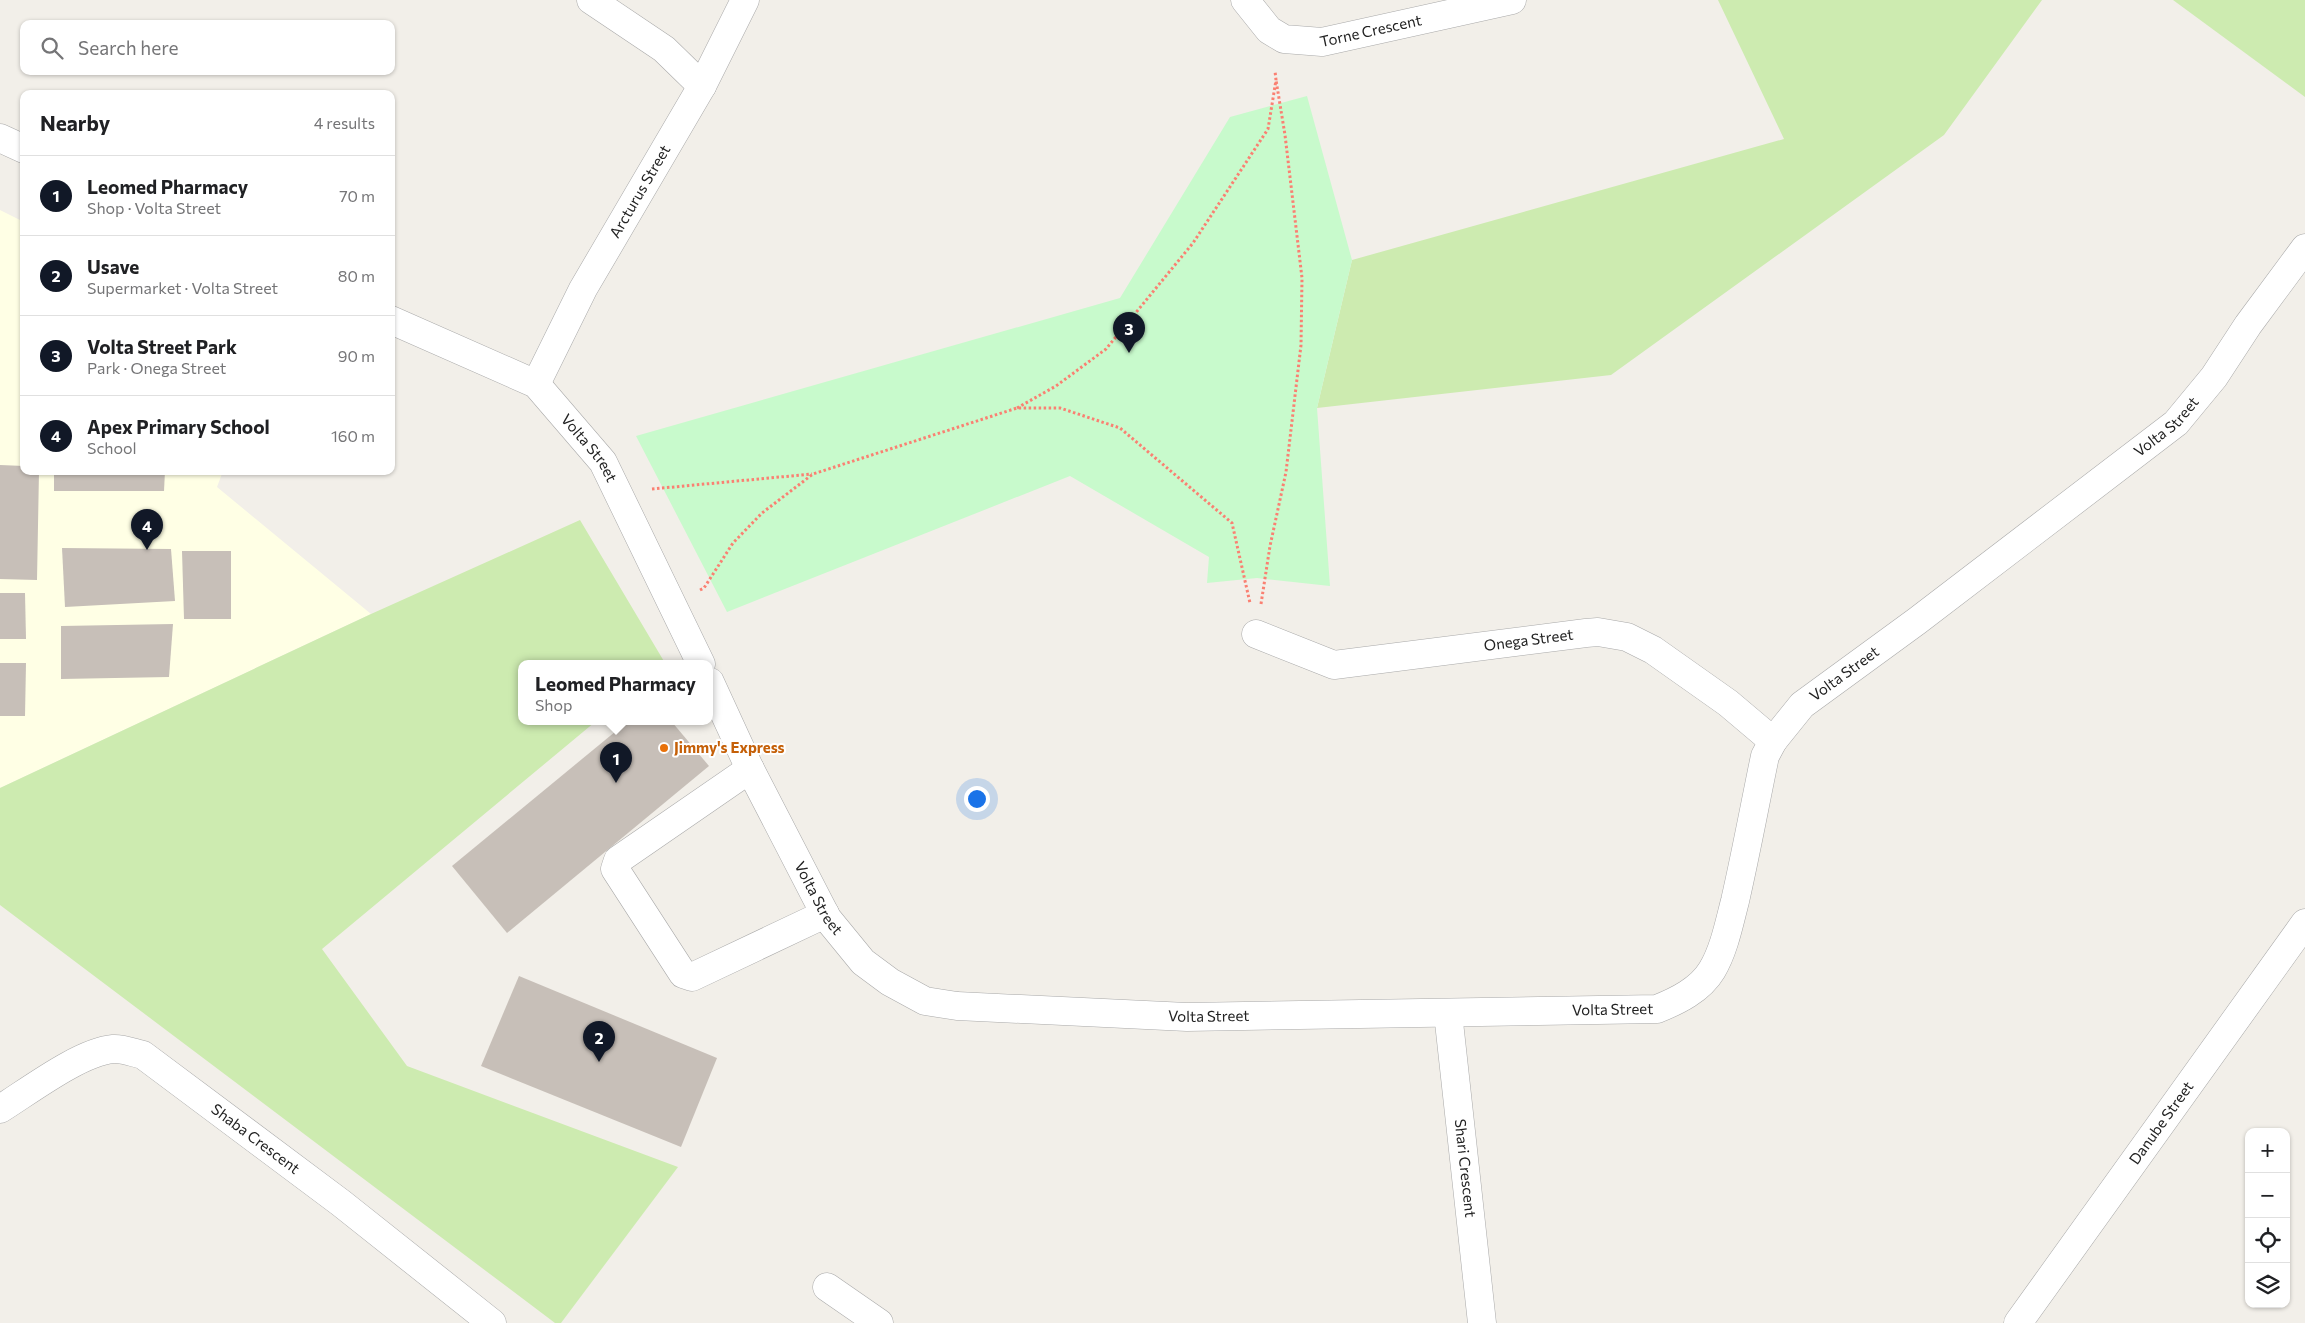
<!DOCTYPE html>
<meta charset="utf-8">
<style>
body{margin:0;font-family:Commissioner,sans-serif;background:#f2f2f2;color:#202124}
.controls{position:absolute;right:15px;bottom:15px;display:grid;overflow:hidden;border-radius:10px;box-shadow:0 1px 4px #0004}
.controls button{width:45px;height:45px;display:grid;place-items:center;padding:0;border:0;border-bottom:1px solid #e0e0e0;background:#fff;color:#202124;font:25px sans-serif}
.you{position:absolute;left:976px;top:798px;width:18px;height:18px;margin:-12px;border:4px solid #fff;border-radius:50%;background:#1a73e8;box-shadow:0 0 0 8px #1a73e833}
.badge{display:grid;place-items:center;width:32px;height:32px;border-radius:50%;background:#111827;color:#fff;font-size:16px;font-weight:700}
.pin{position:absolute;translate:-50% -41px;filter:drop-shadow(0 1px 2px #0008)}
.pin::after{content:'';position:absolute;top:26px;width:18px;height:15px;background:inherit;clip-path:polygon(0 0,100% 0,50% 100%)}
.popup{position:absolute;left:518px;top:660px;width:195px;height:65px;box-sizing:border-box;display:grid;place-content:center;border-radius:10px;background:#fff;filter:drop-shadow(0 1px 4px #0005);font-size:16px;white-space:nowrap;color:#757577}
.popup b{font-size:19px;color:#202124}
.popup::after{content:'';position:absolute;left:50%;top:100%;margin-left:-10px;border:10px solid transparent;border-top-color:#fff}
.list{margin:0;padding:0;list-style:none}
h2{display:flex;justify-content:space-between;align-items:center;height:65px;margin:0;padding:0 20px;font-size:21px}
h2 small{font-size:16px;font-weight:400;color:#757577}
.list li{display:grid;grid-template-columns:32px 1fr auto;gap:15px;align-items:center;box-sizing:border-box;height:80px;padding:0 20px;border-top:1px solid #e0e0e0}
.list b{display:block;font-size:19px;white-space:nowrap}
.list p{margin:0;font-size:16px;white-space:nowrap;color:#757577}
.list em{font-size:16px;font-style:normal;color:#757577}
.icon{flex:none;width:28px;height:28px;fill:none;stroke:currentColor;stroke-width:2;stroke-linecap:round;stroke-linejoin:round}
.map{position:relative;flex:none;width:2305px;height:1323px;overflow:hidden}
.search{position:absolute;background:#fff;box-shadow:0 1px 4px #0004;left:20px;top:20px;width:375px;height:55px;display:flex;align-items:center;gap:12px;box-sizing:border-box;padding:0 18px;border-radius:10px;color:#757577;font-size:19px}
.panel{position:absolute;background:#fff;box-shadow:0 1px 4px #0004;left:20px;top:90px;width:375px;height:385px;border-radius:10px}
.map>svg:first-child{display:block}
.education{fill:#ffffe5}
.grass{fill:#cdebb0}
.park{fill:#c8facc}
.building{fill:#c7bfb8}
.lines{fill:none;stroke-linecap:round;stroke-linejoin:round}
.minor-casing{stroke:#a9a9a9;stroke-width:29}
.path{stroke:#fa8072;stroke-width:3;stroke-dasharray:2.5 2.5;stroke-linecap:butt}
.minor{stroke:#fff;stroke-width:28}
.food-dot{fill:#e8710a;stroke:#fff;stroke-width:2}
.labels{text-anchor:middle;stroke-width:4;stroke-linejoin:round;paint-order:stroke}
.street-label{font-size:15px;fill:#222;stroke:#fff}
.food-label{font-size:15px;font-weight:bold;fill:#c56008;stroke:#fff;text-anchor:start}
</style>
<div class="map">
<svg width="2305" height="1323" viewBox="0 0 2305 1323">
<rect width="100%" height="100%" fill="#f2efe9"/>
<!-- education -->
<path class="education" d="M0,210l24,12v249h199l-6,16 154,127 -371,174z"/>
<!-- grass -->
<g class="grass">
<path d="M1718,0h324l-98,135 -333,240 -294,33 35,-148 432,-121z"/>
<path d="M2173,0h132v97z"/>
<path d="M580,520l85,143 -143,1v58h73l-273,227 85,117 271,101 -117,156h-6l-555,-418v-117l371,-174z"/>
</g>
<!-- park -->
<path class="park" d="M1307,96l45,164 -35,148 13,178 -73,-8 -50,5 2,-26 -139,-81 -343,136 -91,-176 484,-138 110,-181z"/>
<!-- building -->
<g class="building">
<path d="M0,465l24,1v5h15l-2,109 -37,-1z"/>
<path d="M54,471h111l-1,20h-110z"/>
<path d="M62,548l109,1 4,52 -110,6z"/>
<path d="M182,551h49v68h-47z"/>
<path d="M0,593h25l1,46h-26z"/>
<path d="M173,624l-4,53 -108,2v-53z"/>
<path d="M0,663h26l-1,53h-25z"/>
<path d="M627,722h45l37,44 -202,167 -55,-67z"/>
<path d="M519,976l198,82 -36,89 -200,-81z"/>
</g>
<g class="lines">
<defs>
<g id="minor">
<path d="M591,0l73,49 38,37"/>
<path id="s1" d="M1245,0l24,30 15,9 38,3 190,-42"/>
<path d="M0,138l24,11"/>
<path id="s2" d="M391,320l145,64 67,78 98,202"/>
<path id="s3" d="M536,384l47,-95 119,-203 43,-86"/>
<path id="s4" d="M1256,634l78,31 252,-32 12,-1 29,5 26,13 75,53 45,38"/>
<path id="s5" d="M710,682l40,87 77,149 36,44 27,20 35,19 32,5 230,11 470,-8c20,-8 43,-19 55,-39 12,-20 17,-46 23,-69 11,-48 20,-97 30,-145l8,-15 29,-36 115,-84 259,-198 38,-46 34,-52 57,-77"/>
<path d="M750,769l-132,91 -3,9 68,105 9,3 133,-63"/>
<path id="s6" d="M1448,1013l34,310"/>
<path id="s7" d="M0,1109c29,-18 80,-57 113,-60 9,-1 21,4 30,6l198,148 151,120"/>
<path d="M827,1287l52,36"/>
<path id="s8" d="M2018,1323l287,-400"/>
</g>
</defs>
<!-- minor casing -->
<use href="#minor" class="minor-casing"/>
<!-- path -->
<g class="path">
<path d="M1017,408l39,-22 50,-37 87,-106 75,-114 8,-49 -1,-9"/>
<path d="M652,489l160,-15"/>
<path d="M700,590l4,-2 29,-45 29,-30 51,-39 204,-66h43l60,20 112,95 18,80"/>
<path d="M1261,604l9,-58 16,-74 15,-127 1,-67 -17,-143 -9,-55"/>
</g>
<!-- minor -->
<use href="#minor" class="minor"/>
</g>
<!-- markers -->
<circle class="food-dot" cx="664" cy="748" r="5"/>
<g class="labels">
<!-- street labels -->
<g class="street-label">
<text dy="5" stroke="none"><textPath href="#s1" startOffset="144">Torne Crescent</textPath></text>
<text dy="5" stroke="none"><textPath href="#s3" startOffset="219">Arcturus Street</textPath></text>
<text dy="5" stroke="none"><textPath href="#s5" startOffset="1938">Volta Street</textPath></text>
<text dy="5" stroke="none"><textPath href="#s2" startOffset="242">Volta Street</textPath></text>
<text dy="5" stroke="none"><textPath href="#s4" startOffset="280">Onega Street</textPath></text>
<text dy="5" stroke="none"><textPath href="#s5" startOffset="1532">Volta Street</textPath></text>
<text dy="5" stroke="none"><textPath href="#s5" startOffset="242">Volta Street</textPath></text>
<text dy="5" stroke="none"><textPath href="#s5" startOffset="1082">Volta Street</textPath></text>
<text dy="5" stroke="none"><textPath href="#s5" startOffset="678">Volta Street</textPath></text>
<text dy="5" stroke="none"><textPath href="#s8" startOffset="246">Danube Street</textPath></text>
<text dy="5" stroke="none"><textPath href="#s7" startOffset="300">Shaba Crescent</textPath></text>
<text dy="5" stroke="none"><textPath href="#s6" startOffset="156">Shari Crescent</textPath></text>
</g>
<!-- food labels -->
<g class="food-label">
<text x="674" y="753">Jimmy's Express</text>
</g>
</g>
</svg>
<div class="controls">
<button>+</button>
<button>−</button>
<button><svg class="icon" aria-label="locate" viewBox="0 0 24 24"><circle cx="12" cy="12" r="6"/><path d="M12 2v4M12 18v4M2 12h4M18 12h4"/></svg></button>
<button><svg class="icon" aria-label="layers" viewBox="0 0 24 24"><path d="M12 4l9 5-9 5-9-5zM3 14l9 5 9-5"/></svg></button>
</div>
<div class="you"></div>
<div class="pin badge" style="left:616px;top:783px">1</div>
<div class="popup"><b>Leomed Pharmacy</b>Shop</div>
<div class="pin badge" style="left:599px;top:1062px">2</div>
<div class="pin badge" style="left:1129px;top:353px">3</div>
<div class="pin badge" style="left:147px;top:550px">4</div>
<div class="search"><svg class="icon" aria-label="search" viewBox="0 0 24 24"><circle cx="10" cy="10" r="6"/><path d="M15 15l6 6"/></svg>Search here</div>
<section class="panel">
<h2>Nearby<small>4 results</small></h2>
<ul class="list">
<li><span class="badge">1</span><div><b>Leomed Pharmacy</b><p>Shop · Volta Street</p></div><em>70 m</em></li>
<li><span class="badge">2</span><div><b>Usave</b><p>Supermarket · Volta Street</p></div><em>80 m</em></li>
<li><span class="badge">3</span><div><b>Volta Street Park</b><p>Park · Onega Street</p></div><em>90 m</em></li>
<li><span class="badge">4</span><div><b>Apex Primary School</b><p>School</p></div><em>160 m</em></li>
</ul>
</section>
</div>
